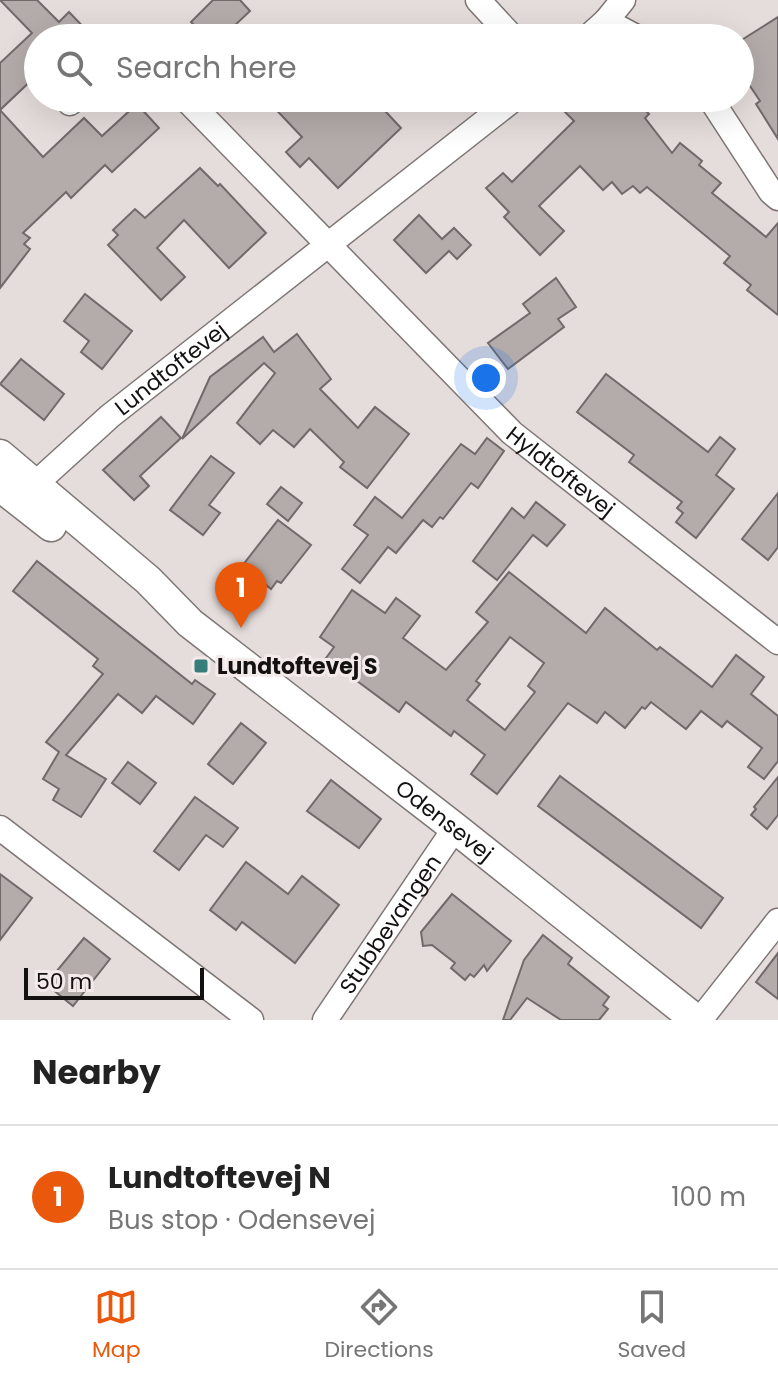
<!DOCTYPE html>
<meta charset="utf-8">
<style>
body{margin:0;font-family:Poppins,sans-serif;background:#f2f2f2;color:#222}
.scale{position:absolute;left:24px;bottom:20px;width:180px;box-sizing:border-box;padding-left:8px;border:4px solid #141111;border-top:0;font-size:22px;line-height:28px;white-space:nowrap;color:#141111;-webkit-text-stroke:6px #f3eae9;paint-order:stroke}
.you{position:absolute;left:486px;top:378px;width:28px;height:28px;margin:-20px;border:6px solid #fff;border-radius:50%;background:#1a73e8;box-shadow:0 0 0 12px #1a73e833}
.badge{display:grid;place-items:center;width:52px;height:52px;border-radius:50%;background:#ea580c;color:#fff;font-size:26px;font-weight:700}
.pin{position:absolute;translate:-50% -66px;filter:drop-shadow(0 2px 4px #0008)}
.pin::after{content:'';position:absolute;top:42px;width:28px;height:24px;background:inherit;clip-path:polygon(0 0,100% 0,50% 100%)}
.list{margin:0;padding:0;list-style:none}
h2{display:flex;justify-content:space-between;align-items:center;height:104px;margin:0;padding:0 32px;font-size:34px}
h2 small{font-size:26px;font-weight:400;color:#767676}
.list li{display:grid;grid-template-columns:52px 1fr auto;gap:24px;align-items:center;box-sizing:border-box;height:144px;padding:0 32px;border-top:2px solid #e0e0e0}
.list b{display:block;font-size:30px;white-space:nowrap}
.list p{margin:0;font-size:26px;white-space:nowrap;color:#767676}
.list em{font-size:26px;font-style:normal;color:#767676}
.icon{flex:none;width:44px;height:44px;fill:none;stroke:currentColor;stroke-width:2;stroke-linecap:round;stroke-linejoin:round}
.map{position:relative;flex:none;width:778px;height:1020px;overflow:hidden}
.search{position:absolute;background:#fff;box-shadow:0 8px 32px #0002;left:24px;right:24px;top:24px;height:88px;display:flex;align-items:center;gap:20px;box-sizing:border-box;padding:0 28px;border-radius:44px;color:#767676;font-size:30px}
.sheet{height:248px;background:#fff}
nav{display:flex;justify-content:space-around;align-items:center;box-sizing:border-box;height:112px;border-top:2px solid #e0e0e0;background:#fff;font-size:22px;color:#767676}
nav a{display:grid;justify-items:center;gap:4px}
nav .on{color:#ea580c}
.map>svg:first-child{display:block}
.building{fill:#b4acab;stroke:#726a6a;stroke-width:2;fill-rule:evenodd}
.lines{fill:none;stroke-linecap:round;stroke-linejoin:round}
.minor-casing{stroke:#7e7675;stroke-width:27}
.tertiary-casing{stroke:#7e7675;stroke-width:33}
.minor{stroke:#fff;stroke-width:24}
.tertiary{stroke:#fff;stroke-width:30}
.poi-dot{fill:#357e7c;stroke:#f3eae9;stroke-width:3}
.labels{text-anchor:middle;stroke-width:6;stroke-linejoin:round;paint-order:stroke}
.street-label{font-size:22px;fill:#141111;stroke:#f3eae9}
.poi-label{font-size:22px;font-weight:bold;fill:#141111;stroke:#f3eae9;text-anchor:start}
</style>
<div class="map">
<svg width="778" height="1020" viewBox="0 0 778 1020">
<rect width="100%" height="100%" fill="#e5dddc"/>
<!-- building -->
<g class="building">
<path d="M0,0h37l22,22 10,-10 25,26h-56v36l-38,36v-47l32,-30z"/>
<path d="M213,0h27l10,11 -18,17 10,10h-36l-15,-16z"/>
<path d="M778,17v122l-22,-35 4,-3 -20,-30v-13l7,-5 -7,-12z"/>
<path d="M265,98h108l28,30 -63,60 -29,-30 -9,9 -14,-15 16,-15z"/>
<path d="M571,98h62l16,16 -4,4 27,35 8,-10 22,18 -3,4 22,18 -9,10 54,44 12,-14v92l-31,-25 4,-5 -27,-22 6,-7 -83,-69 -7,6 -7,-7 -11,8 -10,-12 -9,8 -23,-24 -41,40 25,25 -24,24 -36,-38 5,-5 -23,-24 17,-15 9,9 62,-61 -13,-13z"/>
<path d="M137,104l22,24 -47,44 -7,-7 -34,33 -5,-6 -43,41 7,5 -6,6 6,5 -30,39v-178l43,47 41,-39 18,18z"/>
<path d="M200,168l18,18 2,-2 46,49 -37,35 -45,-48 -27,28 28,29 -24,23 -53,-55 10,-10 -5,-5 22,-21 10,9z"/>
<path d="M419,215l23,24 12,-11 17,17 -14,14 -8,-8 -23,22 -32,-33z"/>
<path d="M556,278l20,29 -18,12 6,8 -56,42 -20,-26 42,-30 -7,-9z"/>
<path d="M85,294l47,37 -30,38 -21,-17 8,-11 -25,-20z"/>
<path d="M297,334l34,45 -11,10 38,39 17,-21 34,27 -42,54 -27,-21 4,-5 -34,-33 -16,18 -21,-17 -13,14 -23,-21 38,-50 -11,-10 -82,76 28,-62 53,-40 11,15z"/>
<path d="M21,359l43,35 -20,26 -44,-36z"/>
<path d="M606,374l102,78 12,-15 15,12 -19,26 18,14 -38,49 -20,-16 7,-9 -6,-5 5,-6 -53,-40 5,-7 -57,-43z"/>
<path d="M161,417l20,21 -41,38 9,10 -15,14 -31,-30z"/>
<path d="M487,438l17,13 -26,37 -7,-5 -28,36 -3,-2 -8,10 -9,-7 -27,33 -8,-6 -28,36 -18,-14 26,-34 -14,-10 21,-28 27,21 59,-74 14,10z"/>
<path d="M211,456l23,17 -25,32 11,8 -17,22 -33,-25z"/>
<path d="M281,487l21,16 -14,18 -21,-17z"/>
<path d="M778,493v54l-10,13 -26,-21z"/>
<path d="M536,502l29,23 -18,21 -14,-11 -36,45 -24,-19 39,-53 12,10z"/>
<path d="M278,520l33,25 -30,38 -4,-2 -6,8 -29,-23z"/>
<path d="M37,561l155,123 3,-4 20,14 -22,30 -37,-28 -14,17 -24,-19 -52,61 40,24 -25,38 -28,-17 6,-11 -16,-10 16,-27 -13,-10 57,-68 -10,-8 5,-7 -85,-68z"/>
<path d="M509,572l77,61 19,-25 52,42 3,-3 52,40 24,-32 28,22 -13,17 27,22v45l-14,18 -16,-12 14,-19 -35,-27 -5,6 -21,-16 -15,18 -35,-27 -6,7 -3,-2 -17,21 -20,-16 -8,11 -29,-20 -71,91 -26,-20 14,-19 -31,-24 -3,5 -45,-34 -7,10 -73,-54 8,-11 -14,-10 32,-47 33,23 11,-15 24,18 -17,22 43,32 42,-48 -12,-10zM510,637l34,26 -16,23 7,6 -30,38 -38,-30 13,-16 -4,-3z"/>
<path d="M241,723l25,20 -33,41 -25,-20z"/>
<path d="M128,762l28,21 -16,21 -28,-21z"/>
<path d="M560,776l163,122 -22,30 -163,-122z"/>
<path d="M778,777v38l-11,14 -16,-14 5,-6 -2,-2z"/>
<path d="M331,780l50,39 -22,29 -52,-37z"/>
<path d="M195,797l43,31 -15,19 -17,-12 -27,35 -25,-19z"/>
<path d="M246,862l42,32 14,-18 37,29 -44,58 -53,-41 -6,8 -26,-20z"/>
<path d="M0,874l32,24 -32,42z"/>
<path d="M452,894l59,47 -24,30 -3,-6 -10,12 -4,-3 -5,6 -14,-12 4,-5 -23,-18 -9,1 -2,-14z"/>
<path d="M543,935l29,23 -4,6 41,33 -6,8 5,4 -9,11h-38l-34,-22 -17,22h-7l21,-60z"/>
<path d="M84,938l26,21 -37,47 -27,-22z"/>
<path d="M778,953v46l-22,-17z"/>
</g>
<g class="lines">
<defs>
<g id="minor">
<path d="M478,0l35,38"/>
<path d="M606,21l32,17"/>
<path d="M587,38l19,-17 17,-21"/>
<path id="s1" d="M185,98l327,335 266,209"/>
<path d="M710,98l61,94 7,6"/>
<path d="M70,103l6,-5"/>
<path id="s2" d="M22,496l88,-80 405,-318"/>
<path d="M0,828l251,192"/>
<path id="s3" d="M325,1020l130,-192"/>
<path d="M700,1020l78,-99"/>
</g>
<g id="tertiary">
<path id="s4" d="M0,455l148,125 42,43 265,205 241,192"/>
<path d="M0,486l51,40"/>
</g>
</defs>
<!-- minor casing -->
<use href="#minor" class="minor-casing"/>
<!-- tertiary casing -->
<use href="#tertiary" class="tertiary-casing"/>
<!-- minor -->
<use href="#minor" class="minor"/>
<!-- tertiary -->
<use href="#tertiary" class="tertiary"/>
</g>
<!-- markers -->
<rect class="poi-dot" x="193" y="658" width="16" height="16" rx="4"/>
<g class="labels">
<!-- street labels -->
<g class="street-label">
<text dy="8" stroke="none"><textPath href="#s2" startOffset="196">Lundtoftevej</textPath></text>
<text dy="8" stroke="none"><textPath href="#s1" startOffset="530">Hyldtoftevej</textPath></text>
<text dy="8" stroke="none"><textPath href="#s4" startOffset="576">Odensevej</textPath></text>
<text dy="8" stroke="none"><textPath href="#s3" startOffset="116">Stubbevangen</textPath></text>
</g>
<!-- poi labels -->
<g class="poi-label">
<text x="217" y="674">Lundtoftevej S</text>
</g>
</g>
</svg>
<div class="scale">50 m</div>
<div class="you"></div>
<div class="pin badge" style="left:241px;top:628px">1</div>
<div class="search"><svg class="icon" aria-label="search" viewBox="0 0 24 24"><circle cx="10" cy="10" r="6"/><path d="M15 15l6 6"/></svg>Search here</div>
</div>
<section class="sheet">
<h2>Nearby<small></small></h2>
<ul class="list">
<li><span class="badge">1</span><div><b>Lundtoftevej N</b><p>Bus stop · Odensevej</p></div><em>100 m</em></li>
</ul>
</section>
<nav>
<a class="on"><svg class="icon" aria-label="map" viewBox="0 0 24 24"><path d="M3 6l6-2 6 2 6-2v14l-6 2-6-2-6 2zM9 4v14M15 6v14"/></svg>Map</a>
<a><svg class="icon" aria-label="directions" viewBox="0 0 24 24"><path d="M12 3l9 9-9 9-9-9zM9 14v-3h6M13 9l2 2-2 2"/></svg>Directions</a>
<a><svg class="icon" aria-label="saved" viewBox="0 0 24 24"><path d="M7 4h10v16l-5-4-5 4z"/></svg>Saved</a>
</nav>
